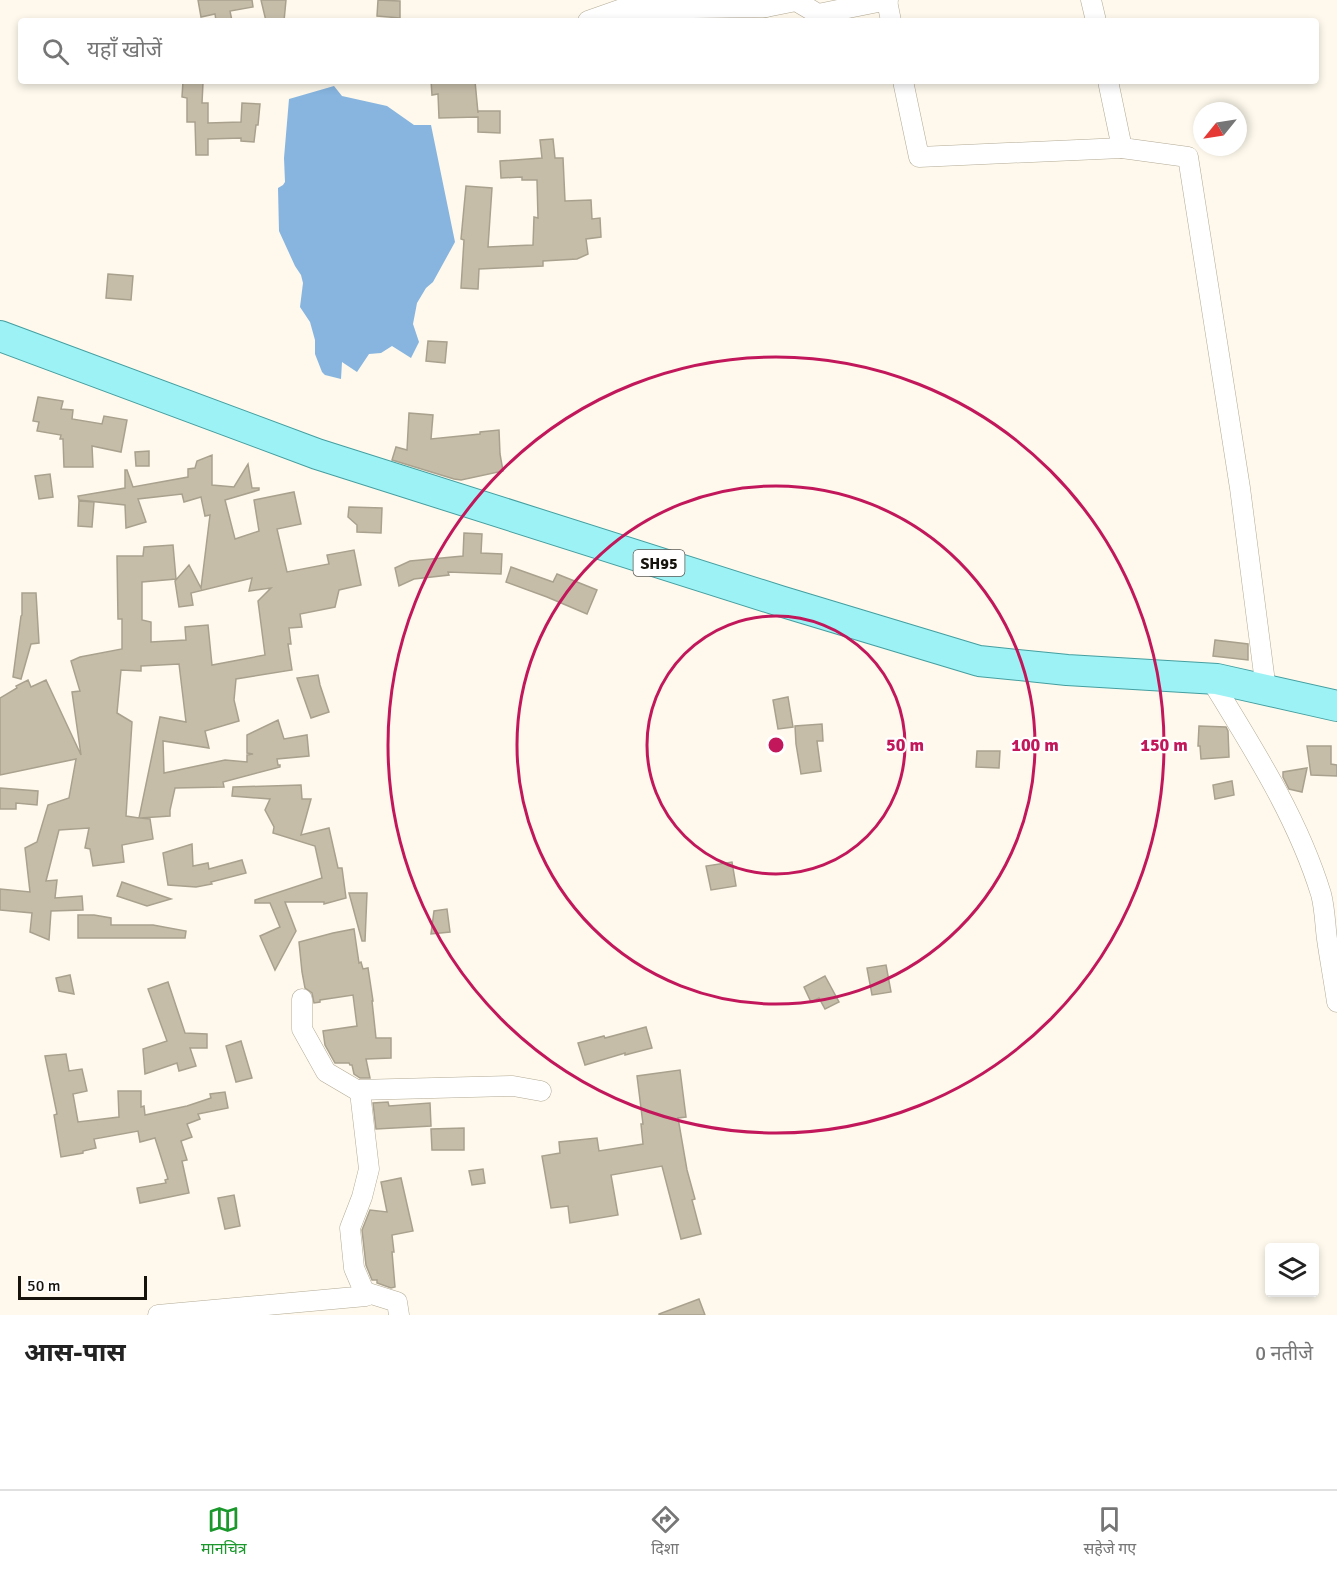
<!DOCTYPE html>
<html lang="hi">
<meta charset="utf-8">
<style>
body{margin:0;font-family:Signika,"Noto Sans Devanagari",sans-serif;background:#f2f2f2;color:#222}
.controls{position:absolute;right:18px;bottom:18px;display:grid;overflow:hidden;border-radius:6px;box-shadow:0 3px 9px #0003}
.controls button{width:54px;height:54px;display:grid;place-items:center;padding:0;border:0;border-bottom:2px solid #e0e0e0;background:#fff;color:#222;font:30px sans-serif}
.compass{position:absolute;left:1193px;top:102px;width:54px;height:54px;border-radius:50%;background:#fff;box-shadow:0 3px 9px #0003;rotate:240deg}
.scale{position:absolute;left:18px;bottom:15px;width:129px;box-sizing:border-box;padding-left:6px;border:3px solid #16130c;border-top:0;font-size:16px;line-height:21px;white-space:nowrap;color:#16130c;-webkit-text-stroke:4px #fff;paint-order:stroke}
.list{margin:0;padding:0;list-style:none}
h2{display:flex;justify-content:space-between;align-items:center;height:78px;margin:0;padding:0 24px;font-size:26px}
h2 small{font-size:20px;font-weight:400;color:#767676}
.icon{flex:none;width:33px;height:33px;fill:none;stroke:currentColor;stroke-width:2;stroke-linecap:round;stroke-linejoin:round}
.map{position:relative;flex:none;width:1337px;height:1315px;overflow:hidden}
.search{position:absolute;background:#fff;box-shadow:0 3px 9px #0003;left:18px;right:18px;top:18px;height:66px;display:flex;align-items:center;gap:15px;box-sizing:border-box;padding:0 21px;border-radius:6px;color:#767676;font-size:22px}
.sheet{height:174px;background:#fff}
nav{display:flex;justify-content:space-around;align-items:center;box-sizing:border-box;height:84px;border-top:2px solid #e0e0e0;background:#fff;font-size:16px;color:#767676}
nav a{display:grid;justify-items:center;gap:3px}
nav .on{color:#1a982b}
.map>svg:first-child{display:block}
.water{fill:#87b5df}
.building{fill:#c6bda9;stroke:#a9a18d;stroke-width:1.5;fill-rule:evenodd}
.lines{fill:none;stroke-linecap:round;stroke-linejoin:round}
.street-casing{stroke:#b3aa96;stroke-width:21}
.primary-casing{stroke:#449ea0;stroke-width:32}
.street{stroke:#fff;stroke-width:20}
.primary{stroke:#9df2f5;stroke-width:30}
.ring{fill:none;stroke:#c2185b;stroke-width:3}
.labels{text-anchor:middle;stroke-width:4.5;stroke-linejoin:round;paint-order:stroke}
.shield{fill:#fff;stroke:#5c5a55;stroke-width:1.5}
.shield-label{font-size:16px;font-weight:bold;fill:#16130c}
.centre{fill:#c2185b;stroke:#fff;stroke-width:3}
.ring-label{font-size:18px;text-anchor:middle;font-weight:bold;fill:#c2185b;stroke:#fff;stroke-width:4.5;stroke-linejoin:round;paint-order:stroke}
</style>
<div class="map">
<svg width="1337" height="1315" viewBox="0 0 1337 1315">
<rect width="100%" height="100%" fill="#fef9ec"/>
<!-- water -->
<path class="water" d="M334,86l8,10 45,10 27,19h17l24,117 -22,40 -7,6 -9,15 -4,21 6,18 -8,16 -19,-12 -11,7 -12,1 -12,18 -15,-10 -1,17 -16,-4 -3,-3 -7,-18v-14l-5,-18 -10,-15 3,-24 -2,-8 -6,-9 -16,-35 -1,-43 5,-3 2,-3 -1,-24 5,-59z"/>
<!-- building -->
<g class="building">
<path d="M198,0h54l1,7 -23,4 2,10h-16l-1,-7 -14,3z"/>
<path d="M261,0h25l-2,21h-18z"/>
<path d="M378,0l22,1v17l-23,-2z"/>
<path d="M183,81l20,2 -1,20h6v20l33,-1 1,-19 18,1 -2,21h-2l-2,17 -13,-1v-3l-33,1v16h-12l-1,-33h-8v-24l-5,-1z"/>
<path d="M431,81h44l3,32v-2h22v22l-22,-1v-15l-39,1 -1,-24 -6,1z"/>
<path d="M553,139l2,19h8l2,43 26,-1 1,19 8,-1 1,19 -15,2 2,15 -11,5 -34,2v5l-64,3 -1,20 -17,-1 3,-48 -3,-1 5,-53 26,2 -4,59 45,-2 1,-28 4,1 -1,-38h-15v-3l-21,1 -1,-17 42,-3 -2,-18z"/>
<path d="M108,274l25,2 -2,24 -25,-2z"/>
<path d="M428,341l19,1 -2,21 -19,-2z"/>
<path d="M38,397l25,4 -2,8 12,1 -1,9 30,5 2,-8 23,4 -6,32 -29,-6 1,21h-29l-1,-28h-3l1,-4 -24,-4 2,-9 -6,-1z"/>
<path d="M409,413l24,2 -2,24 49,-5v-2l19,-2 1,24 3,17 -42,9 -7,-1 -62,-19 4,-13 11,3z"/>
<path d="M149,451v15h-13l-1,-14z"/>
<path d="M212,455v30l22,2 14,-23 4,24h7v2l-34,10 10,39 24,-8 -5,-31 40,-8 7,32 -24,5 10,43 42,-8 -2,-9 27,-5 7,35 -22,5 -4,17 -35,7 2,13 -13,1 2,16h-3l4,26 -56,9 -2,21 5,21 -34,10 4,17 -46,-7 1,32 61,-13 22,2v-7l6,-1 -6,-1v-18l31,-15 6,19 23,-4 2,21 -32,3 1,6h2v2l-57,15 1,5 -49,1 -5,22v6l-30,2 10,1 3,20 -31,6 2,17 -31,4 -3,-17 -5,-1 4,-20 -30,2 -13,51 11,-1 -2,18 27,-2 1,14 -32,1 -2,29 -19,-8 2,-19 -32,-3v-21l30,3 -5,-44 12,-6 11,-37 21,-7 7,-39 -76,16v-77l17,-10 -1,-2 12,-6 3,7 15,-7 35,75 -9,-63 8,-1 -9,-30 9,-4 42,-8v-30h-4l-1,-63h26l1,-9 29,-2 3,34 -34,3v38l9,2v20l35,-2 -1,-13 23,-2 4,40 53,-10 -7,-54 13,-13 -22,3 3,-13 -61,15 2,12 -14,2 -4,-26 14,-16 12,23 9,-73 -5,1 -4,-19 -17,5 -2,-8 -44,5 8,23 -20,6 -1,-23 -46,-5 -1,-4 47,-8v-18h2l6,17 55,-10v-8l7,-1 2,-7zM179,664l7,58 -26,-5 -21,101 -13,-2 6,-94 -15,-9 4,-43 20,1v-5z"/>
<path d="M50,474l3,23 -14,2 -4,-23z"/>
<path d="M79,501l15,1 -2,25 -14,-1z"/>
<path d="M349,507l33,1 -1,25 -24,-1v-7l-9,-8z"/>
<path d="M464,533l18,1 -1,19 21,1 -1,20 -53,-2 1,3 -35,4 -15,7 -4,-18 15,-7 53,-5z"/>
<path d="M511,567l42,15 4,-8 40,16 -10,24 -40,-17 -41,-15z"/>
<path d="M22,593h14l3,50 -8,1 -10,35 -8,-2 8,-61 1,-1z"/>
<path d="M1215,640l33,4v16l-35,-4z"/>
<path d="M318,675l2,10 9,27 -18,6 -14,-40z"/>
<path d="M788,697l5,30 -15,2 -5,-29z"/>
<path d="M822,724l1,17h-6l4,30 -20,3 -5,-30 -1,-18z"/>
<path d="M1199,726l27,1 2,4 1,26 -28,2 -1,-13h-2z"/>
<path d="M1307,746h24v18l6,1v11l-26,-1z"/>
<path d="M977,751h23l-1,17 -23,-1z"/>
<path d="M1307,768l-5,24 -13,-3 -6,-12v-5z"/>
<path d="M1232,781l2,14 -19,4 -2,-14z"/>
<path d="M301,785l1,14h9l-10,36 28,-7 9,40h4l4,30 -22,6v-2h-39l11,29 -21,39 -15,-34 20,-9 -10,-24h-15v-3l67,-22 -7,-32 -42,-13 1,-6 -9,-17 5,-11 -38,-3 1,-9z"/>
<path d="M0,788l38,3 -1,14 -21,-2v6h-16z"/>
<path d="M192,844l1,22 15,-3 1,6 33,-9 4,13 -35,9 1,2 -16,3 -28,-2 -5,-32z"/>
<path d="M732,862l4,24 -25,4 -5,-24z"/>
<path d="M122,882l49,17 -24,7 -30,-10z"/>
<path d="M349,893h18l-2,48h-3z"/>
<path d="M447,909l3,23 -19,2 3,-23z"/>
<path d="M78,915h16l17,3v7h42l33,6 -1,7h-107z"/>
<path d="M354,929l5,34 2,-1 2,7 5,-1 5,33h-1l4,37h15v20l-25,1 4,19h-10l-6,-4 -2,-9h-2l-1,-2h-14l-10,-18 -2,-14 34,-5 -4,-31 -33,5v2l-6,1 -2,-10 -7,-5 -3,-16 -3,-30 34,-9z"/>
<path d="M886,965l5,27 -19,3 -5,-27z"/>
<path d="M70,975l4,19 -15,-3 -3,-13z"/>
<path d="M825,976l14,26 -14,7 -6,-11 -8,4 -7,-15z"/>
<path d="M168,982l17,51 22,1v14h-17l6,18 -17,5 -2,-8 -32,11 -2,-25 24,-8 -19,-52z"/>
<path d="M646,1027l6,21 -27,7v-2l-40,12 -7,-22 26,-7 1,2z"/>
<path d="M241,1041l11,37 -16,4 -10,-36z"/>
<path d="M66,1054l3,17 13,-2 5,22 -14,3 5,28 41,-5 -1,-26h23v16l3,-1 1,9 42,-9 24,-8 -1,-4 15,-2 3,16 -30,6 2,5 -13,5 5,13 -11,4 6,19 -5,1 7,32 -49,10 -3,-15 29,-5 -1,-3 3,-1 -13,-41 -15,4 -2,-11 -44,8 2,9 -13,3v2l-22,4 -7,-42 3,-1 -12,-58z"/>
<path d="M680,1070l6,47 -8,1 9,52 8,29 -3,1 9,34 -20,5 -19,-73 -51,9 7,40 -48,8 -2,-17 -17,2 -9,-52 18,-3 -1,-11 38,-4 2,13 44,-7 -2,-20h2l-6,-48z"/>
<path d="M388,1102l1,4 41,-3 1,23 -55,3 -3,-26z"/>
<path d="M464,1128v22h-32l-1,-21z"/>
<path d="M483,1169l2,14 -13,2 -3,-14z"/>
<path d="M401,1178l12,53 -21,4 2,17h-2l3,35 -4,1 -14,-5v-3h-5l-6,-15 -4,-35 8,-20 17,2 -6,-30z"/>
<path d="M234,1195l6,31 -15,3 -7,-31z"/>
<path d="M699,1299l6,16h-46v-1z"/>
</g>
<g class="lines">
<defs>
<g id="street">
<path d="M1091,0l5,21"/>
<path d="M887,1l4,20"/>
<path d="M766,7l30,-6 22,13 70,-14"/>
<path d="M588,21l34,-12 144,-2v-7"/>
<path d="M903,81l16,76 203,-9"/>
<path d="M1108,81l14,67 66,9 52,331 26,202"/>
<path d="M1210,678c42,69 87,138 111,216 4,15 4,30 6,45 3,21 7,42 10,63"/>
<path d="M357,1090l156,-4 28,5"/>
<path d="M365,1292l32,10 2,13"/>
<path d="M158,1315l208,-19 -12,-28 -4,-40 12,-31 7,-28 -9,-77 -34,-20 -24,-43v-30"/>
</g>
<path id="primary" d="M0,336l317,118 463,147 199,60 88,9 150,9 120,27"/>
</defs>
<!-- street casing -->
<use href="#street" class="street-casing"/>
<!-- primary casing -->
<use href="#primary" class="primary-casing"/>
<!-- street -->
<use href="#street" class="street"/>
<!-- primary -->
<use href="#primary" class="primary"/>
</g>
<!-- distance rings -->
<g class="ring">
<circle cx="776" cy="745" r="129"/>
<circle cx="776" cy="745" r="259"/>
<circle cx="776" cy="745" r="388"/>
</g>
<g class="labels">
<!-- shield labels -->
<rect class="shield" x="633.5" y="550" width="51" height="26" rx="4.5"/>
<g class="shield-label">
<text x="659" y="569">SH95</text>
</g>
</g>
<circle cx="776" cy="745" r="9" class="centre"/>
<g class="ring-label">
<text x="905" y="751">50 m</text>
<text x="1035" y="751">100 m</text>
<text x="1164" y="751">150 m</text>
</g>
</svg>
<div class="controls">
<button><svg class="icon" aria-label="layers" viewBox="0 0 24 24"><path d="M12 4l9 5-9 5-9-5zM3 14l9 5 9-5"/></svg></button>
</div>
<svg class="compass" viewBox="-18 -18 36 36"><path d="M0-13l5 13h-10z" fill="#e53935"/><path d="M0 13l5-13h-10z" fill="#767676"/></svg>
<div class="scale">50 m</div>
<div class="search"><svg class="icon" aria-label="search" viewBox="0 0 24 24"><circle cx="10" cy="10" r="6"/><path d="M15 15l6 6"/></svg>यहाँ खोजें</div>
</div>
<section class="sheet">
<h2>आस-पास<small>0 नतीजे</small></h2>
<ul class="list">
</ul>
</section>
<nav>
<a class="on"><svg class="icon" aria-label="map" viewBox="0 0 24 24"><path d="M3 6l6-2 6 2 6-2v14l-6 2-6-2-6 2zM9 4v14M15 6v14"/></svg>मानचित्र</a>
<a><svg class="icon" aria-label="directions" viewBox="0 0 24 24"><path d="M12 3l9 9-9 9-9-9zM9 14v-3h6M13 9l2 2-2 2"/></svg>दिशा</a>
<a><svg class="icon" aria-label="saved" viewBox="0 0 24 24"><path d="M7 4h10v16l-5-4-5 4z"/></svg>सहेजे गए</a>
</nav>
